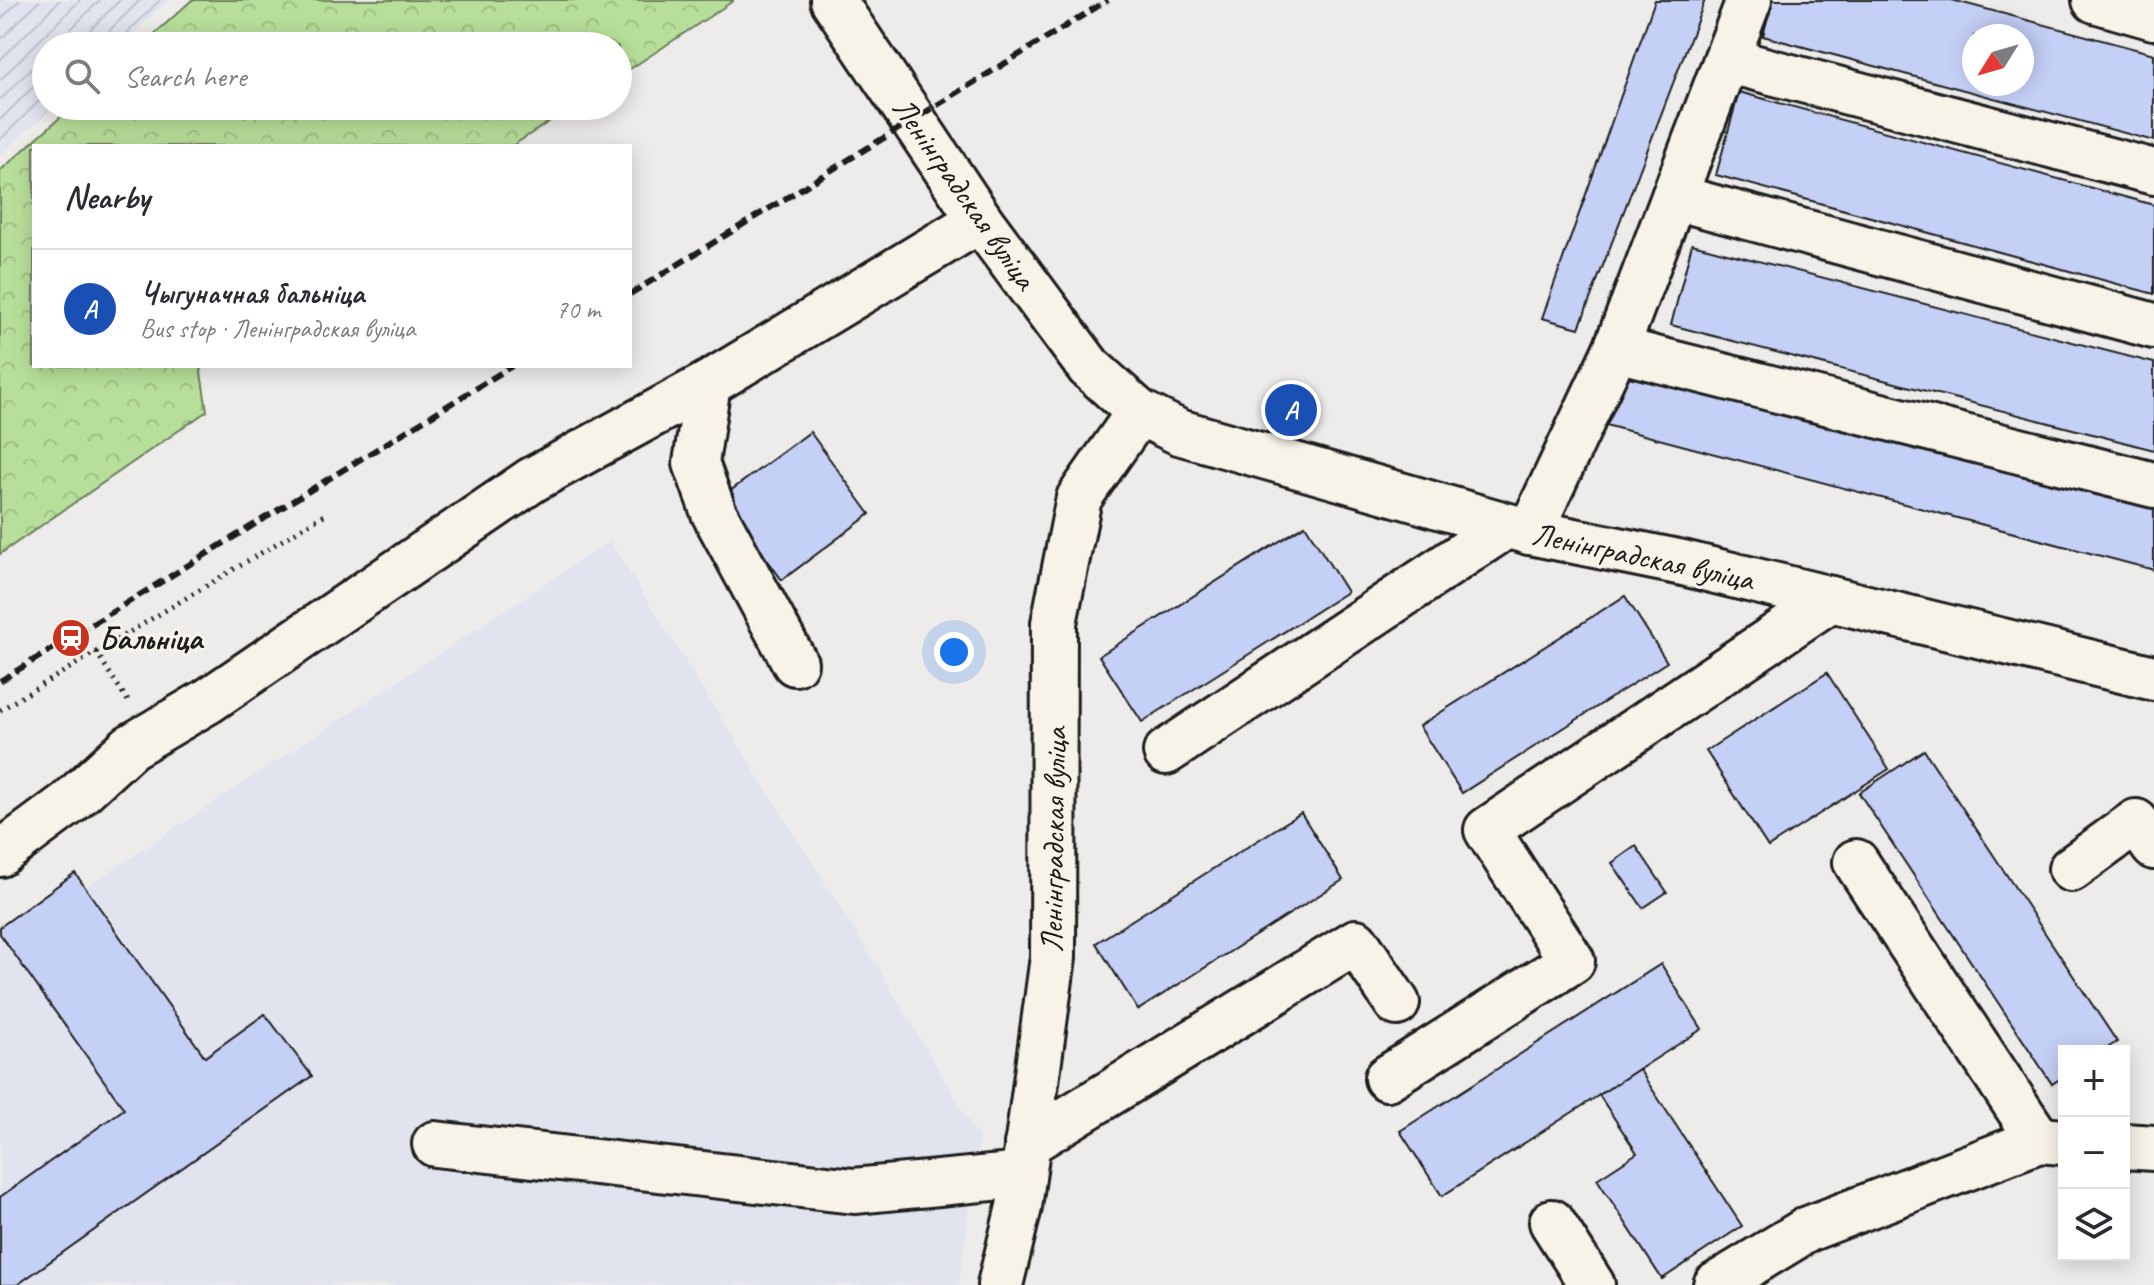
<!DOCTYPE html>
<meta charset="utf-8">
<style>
body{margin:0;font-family:Caveat,sans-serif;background:#f7f7f7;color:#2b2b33}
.controls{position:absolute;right:24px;bottom:24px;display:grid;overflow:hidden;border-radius:0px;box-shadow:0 4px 20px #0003}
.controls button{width:72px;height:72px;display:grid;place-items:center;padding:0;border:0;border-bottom:2px solid #e1e1e2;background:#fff;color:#2b2b33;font:40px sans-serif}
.compass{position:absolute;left:1962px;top:24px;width:72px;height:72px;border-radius:50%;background:#fff;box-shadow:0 4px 20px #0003;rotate:233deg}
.you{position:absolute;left:954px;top:652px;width:28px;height:28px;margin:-20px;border:6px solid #fff;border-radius:50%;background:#1a73e8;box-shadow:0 0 0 12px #1a73e833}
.badge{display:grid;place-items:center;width:52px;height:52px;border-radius:50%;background:#0f766e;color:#fff;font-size:26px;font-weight:700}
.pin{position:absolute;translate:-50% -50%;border:4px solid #fff;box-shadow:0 2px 8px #0006}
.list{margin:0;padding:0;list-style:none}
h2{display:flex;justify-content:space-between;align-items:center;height:104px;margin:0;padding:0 32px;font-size:34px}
h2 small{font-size:26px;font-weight:400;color:#7c7c81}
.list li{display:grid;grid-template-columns:52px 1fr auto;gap:24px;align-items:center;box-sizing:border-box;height:120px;padding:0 32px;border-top:2px solid #e1e1e2}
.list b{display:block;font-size:30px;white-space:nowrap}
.list p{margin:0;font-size:26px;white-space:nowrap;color:#7c7c81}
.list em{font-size:26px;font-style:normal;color:#7c7c81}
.icon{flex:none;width:44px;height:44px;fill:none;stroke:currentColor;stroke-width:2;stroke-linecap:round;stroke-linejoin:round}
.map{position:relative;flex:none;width:2154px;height:1285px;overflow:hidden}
.search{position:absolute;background:#fff;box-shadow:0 4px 20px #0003;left:32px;top:32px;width:600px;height:88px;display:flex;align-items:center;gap:20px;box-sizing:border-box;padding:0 28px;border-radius:44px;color:#7c7c81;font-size:30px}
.panel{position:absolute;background:#fff;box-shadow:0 4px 20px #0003;left:32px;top:144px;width:600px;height:224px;border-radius:0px}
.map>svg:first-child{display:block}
.built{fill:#e1e4ef}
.industrial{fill:url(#industrial-furrows)}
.forest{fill:url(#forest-crowns);stroke:#6a7e5b;stroke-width:2}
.building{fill:#c5d0f7;stroke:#1c1c1c;stroke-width:2;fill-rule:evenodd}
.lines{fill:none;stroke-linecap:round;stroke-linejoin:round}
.minor-casing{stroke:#1c1c1c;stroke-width:50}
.path{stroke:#1c1c1c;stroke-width:5;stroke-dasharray:2 6;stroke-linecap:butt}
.minor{stroke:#f7f3e8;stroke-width:44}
.rail{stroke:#1c1c1c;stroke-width:6;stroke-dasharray:12 6;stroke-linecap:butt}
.labels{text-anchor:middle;stroke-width:6;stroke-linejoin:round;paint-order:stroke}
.street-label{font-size:32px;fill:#1c1c1c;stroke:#f7f3e8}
.poi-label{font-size:32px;font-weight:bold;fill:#1c1c1c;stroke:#f7f3e8;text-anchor:start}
</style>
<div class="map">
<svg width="2154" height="1285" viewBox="0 0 2154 1285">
<defs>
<pattern id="industrial-furrows" width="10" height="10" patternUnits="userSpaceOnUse" patternTransform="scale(2)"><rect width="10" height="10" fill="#e1e4ef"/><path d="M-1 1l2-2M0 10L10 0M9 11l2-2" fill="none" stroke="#c0c3cc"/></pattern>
<pattern id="forest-crowns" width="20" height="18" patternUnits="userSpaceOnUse" patternTransform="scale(2)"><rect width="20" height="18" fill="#b8df9a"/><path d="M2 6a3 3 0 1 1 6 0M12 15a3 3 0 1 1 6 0" fill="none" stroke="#9ebf84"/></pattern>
</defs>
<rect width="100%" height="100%" fill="#edeceb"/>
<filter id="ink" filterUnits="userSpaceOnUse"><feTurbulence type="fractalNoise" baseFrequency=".0125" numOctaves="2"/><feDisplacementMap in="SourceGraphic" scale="16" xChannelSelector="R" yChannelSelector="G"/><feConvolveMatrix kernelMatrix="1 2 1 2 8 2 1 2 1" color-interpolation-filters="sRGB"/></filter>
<g filter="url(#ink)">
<!-- built -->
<path class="built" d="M610,541l267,425 102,172 -20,147h-959v-358l75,-54 11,14z"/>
<!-- industrial -->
<path class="industrial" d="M0,0h169l-50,46h-73v60h8l-54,50z"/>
<!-- forest -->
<g class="forest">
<path d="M192,0h541v1l-115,76v-31h-477z"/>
<path d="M73,106h500l-61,40h-478v220h166l7,45 -207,143v-383z"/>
</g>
<!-- building -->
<g class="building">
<path d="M1655,0h50l-126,328 -37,-10z"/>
<path d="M1772,0h180l202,54v87l-391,-105zM1974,36h48v48h-48z"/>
<path d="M1739,92l415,113v89l-438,-119z"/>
<path d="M1692,244l462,119v87l-483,-125z"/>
<path d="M1617,366l537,142v62l-552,-146z"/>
<path d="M810,432l60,82 -88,66 -60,-83z"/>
<path d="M1305,525l42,67 -205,130 -43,-66z"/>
<path d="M1625,596l42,66 -205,131 -43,-67z"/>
<path d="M1827,673l62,96 -121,78 -62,-96z"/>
<path d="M1924,750l193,292 -15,9h-38v25l-12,8 -193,-291z"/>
<path d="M1301,813l42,67 -205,130 -42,-67z"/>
<path d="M1636,846l31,46 -24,16 -31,-45z"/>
<path d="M75,873l130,184 60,-43 47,62 -295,209h-17v-88l124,-88 -124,-175v-7z"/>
<path d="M1661,964l41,65 -260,167 -42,-65z"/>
<path d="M1639,1069l103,157 -80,53 -65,-100 40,-26 -38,-58z"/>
</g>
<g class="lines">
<defs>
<g id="minor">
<path d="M833,0l147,220 109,147 50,45 40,20 351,100 153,31 471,115"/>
<path d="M2095,0l59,17"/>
<path d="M1726,60l428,112"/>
<path d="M1674,197l480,129"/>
<path d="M1616,349l538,136"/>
<path d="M1530,532l86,-183 133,-349"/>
<path d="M795,663l-81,-150 -18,-50 12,-79 272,-164"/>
<path d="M1166,752l340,-226"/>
<path d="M0,854l70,-52 60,-55 78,-46 324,-221 176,-96"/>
<path d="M1856,862l183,278"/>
<path d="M2071,869l65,-47 18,25"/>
<path d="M1387,1078l185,-117 -85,-131 344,-231"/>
<path d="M435,1144l419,47 169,-16"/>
<path d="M1027,1144l329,-202 41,61"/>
<path d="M2124,1146l30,2"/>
<path d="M1552,1222l40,63"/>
<path d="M1000,1285l19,-78 34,-250 1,-334 25,-125 60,-86"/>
<path d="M1716,1285l92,-56 231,-89 25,2"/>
</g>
</defs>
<!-- minor casing -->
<use href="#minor" class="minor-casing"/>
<!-- path -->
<g class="path">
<path d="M96,652l32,49"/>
<path d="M0,710l329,-198"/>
</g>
<!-- minor -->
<use href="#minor" class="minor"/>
<!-- rail -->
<g class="rail">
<path d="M630,294l478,-294"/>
<path d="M0,681l512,-315"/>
</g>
</g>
</g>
<!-- icons -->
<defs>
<symbol id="station-disc" viewBox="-11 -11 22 22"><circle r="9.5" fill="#c8321e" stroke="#f7f3e8"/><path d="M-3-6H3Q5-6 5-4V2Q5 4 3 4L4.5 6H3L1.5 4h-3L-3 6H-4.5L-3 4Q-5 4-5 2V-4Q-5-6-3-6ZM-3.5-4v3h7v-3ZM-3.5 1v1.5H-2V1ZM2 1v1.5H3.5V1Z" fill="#fff"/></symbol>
</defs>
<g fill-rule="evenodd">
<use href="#station-disc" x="49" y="616" width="44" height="44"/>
</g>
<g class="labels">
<!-- street labels -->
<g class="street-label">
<text transform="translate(965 193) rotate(55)" y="11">Ленінградская вуліца</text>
<text transform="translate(1643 556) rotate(12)" y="11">Ленінградская вуліца</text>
<text transform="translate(1053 840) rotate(-89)" y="11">Ленінградская вуліца</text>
</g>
<!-- poi labels -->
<g class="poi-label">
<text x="99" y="649">Бальніца</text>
</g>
</g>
</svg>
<div class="controls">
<button>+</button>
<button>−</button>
<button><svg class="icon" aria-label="layers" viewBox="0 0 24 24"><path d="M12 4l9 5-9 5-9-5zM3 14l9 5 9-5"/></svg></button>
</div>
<svg class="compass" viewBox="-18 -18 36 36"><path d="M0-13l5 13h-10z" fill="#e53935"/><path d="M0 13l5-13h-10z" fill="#7c7c81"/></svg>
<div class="you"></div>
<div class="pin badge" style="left:1291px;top:410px;background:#1a4fb4">A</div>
<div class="search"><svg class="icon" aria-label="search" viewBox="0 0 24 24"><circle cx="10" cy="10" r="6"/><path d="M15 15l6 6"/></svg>Search here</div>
<section class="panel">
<h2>Nearby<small></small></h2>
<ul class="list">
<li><span class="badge" style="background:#1a4fb4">A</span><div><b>Чыгуначная бальніца</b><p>Bus stop · Ленінградская вуліца</p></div><em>70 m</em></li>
</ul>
</section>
</div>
